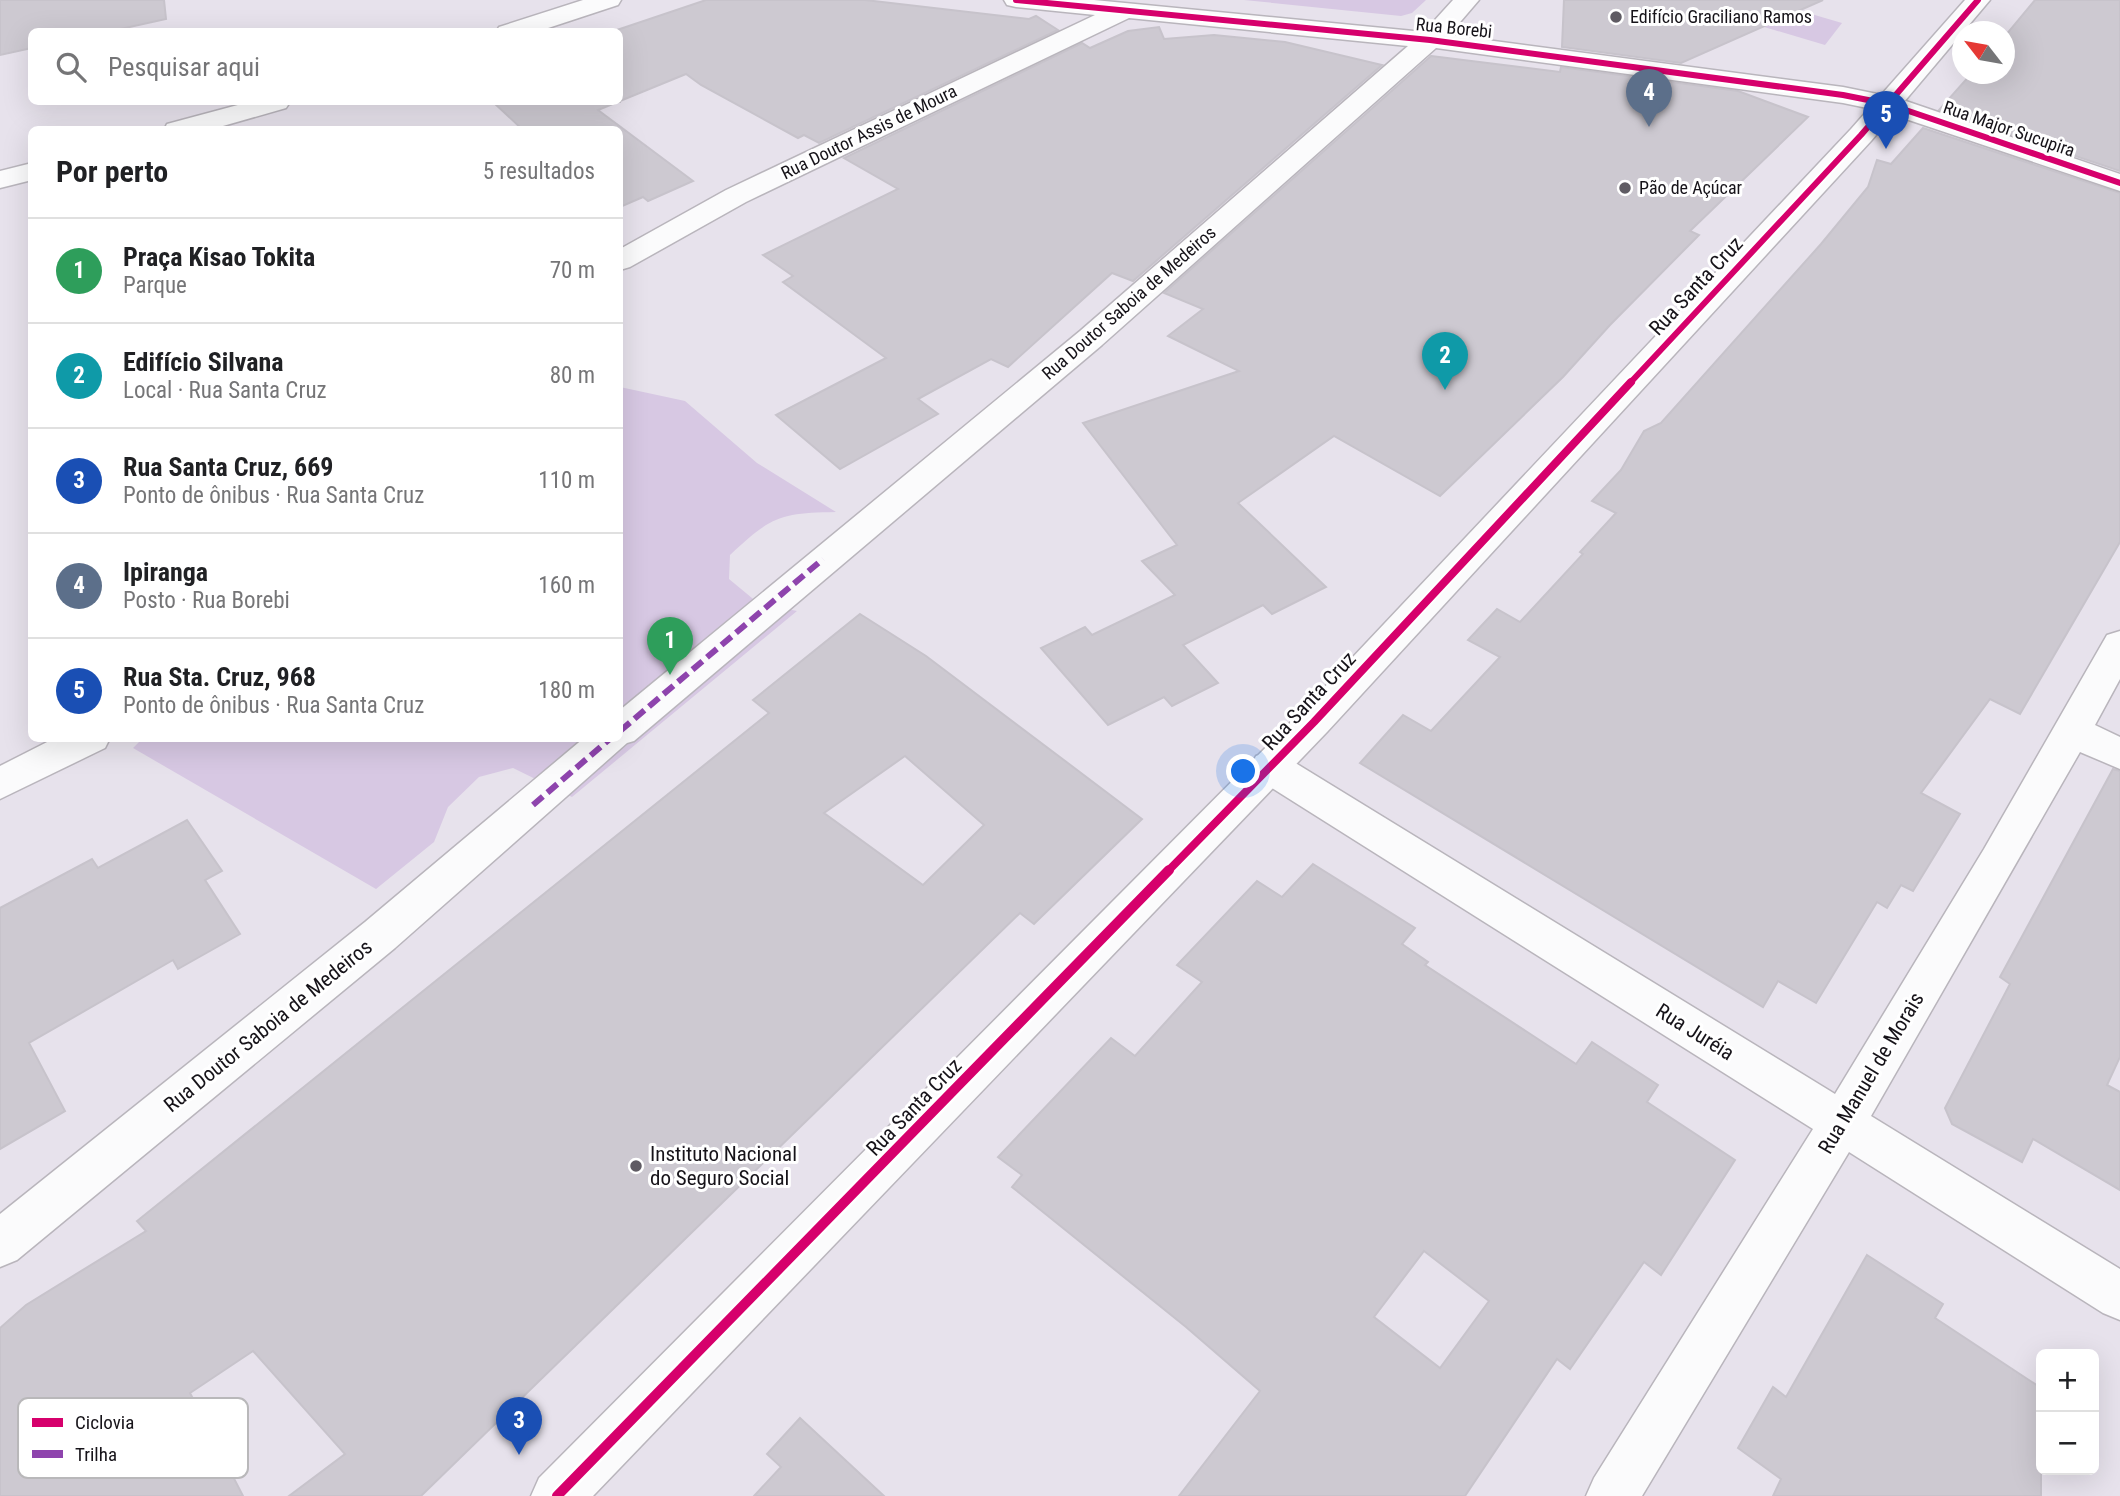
<!DOCTYPE html>
<html lang="pt">
<meta charset="utf-8">
<style>
body{margin:0;font-family:"Roboto Condensed",sans-serif;background:#f6f6f6;color:#202124}
.controls{position:absolute;right:21px;bottom:21px;display:grid;overflow:hidden;border-radius:10px;box-shadow:0 7px 28px #0002}
.controls button{width:63px;height:63px;display:grid;place-items:center;padding:0;border:0;border-bottom:2px solid #e0e0e0;background:#fff;color:#202124;font:35px sans-serif}
.compass{position:absolute;left:1952px;top:21px;width:63px;height:63px;border-radius:50%;background:#fff;box-shadow:0 7px 28px #0002;rotate:301deg}
.you{position:absolute;left:1244px;top:772px;width:24px;height:24px;margin:-18px;border:5px solid #fff;border-radius:50%;background:#1a73e8;box-shadow:0 0 0 10px #1a73e833}
.badge{display:grid;place-items:center;width:46px;height:46px;border-radius:50%;background:#5f5b63;color:#fff;font-size:23px;font-weight:700}
.pin{position:absolute;translate:-50% -58px;filter:drop-shadow(0 2px 4px #0008)}
.pin::after{content:'';position:absolute;top:37px;width:24px;height:21px;background:inherit;clip-path:polygon(0 0,100% 0,50% 100%)}
.list{margin:0;padding:0;list-style:none}
h2{display:flex;justify-content:space-between;align-items:center;height:91px;margin:0;padding:0 28px;font-size:30px}
h2 small{font-size:23px;font-weight:400;color:#757577}
.list li{display:grid;grid-template-columns:46px 1fr auto;gap:21px;align-items:center;box-sizing:border-box;height:105px;padding:0 28px;border-top:2px solid #e0e0e0}
.list b{display:block;font-size:26px;white-space:nowrap}
.list p{margin:0;font-size:23px;white-space:nowrap;color:#757577}
.list em{font-size:23px;font-style:normal;color:#757577}
.icon{flex:none;width:38px;height:38px;fill:none;stroke:currentColor;stroke-width:2;stroke-linecap:round;stroke-linejoin:round}
.map{position:relative;flex:none;width:2120px;height:1496px;overflow:hidden}
.search{position:absolute;background:#fff;box-shadow:0 7px 28px #0002;left:28px;top:28px;width:595px;height:77px;display:flex;align-items:center;gap:18px;box-sizing:border-box;padding:0 24px;border-radius:10px;color:#757577;font-size:26px}
.panel{position:absolute;background:#fff;box-shadow:0 7px 28px #0002;left:28px;top:126px;width:595px;height:616px;border-radius:10px}
.map>svg:first-child{display:block}
.green{fill:#d7c8e3}
.building{fill:#cdc9d1;stroke:#c7c3cb;stroke-width:2;fill-rule:evenodd}
.lines{fill:none;stroke-linecap:round;stroke-linejoin:round}
.street-casing{stroke:#b9b5bc;stroke-width:3}
.secondary-casing{stroke:#b9b5bc;stroke-width:3}
.street{fill:#fbfbfc;fill-rule:evenodd}
.secondary{fill:#fbfbfc;fill-rule:evenodd}
.quiet{stroke:#8e44ad;stroke-width:6;stroke-dasharray:13 6;stroke-linecap:butt}
.cycleway-far2-casing{stroke:#fff;stroke-width:10}
.cycleway-far1-casing{stroke:#fff;stroke-width:12}
.cycleway-casing{stroke:#fff;stroke-width:15}
.cycleway-far2{stroke:#d6006c;stroke-width:6}
.cycleway-far1{stroke:#d6006c;stroke-width:8}
.cycleway{stroke:#d6006c;stroke-width:10}
.poi-dot{fill:#5f5b63;stroke:#fff;stroke-width:2.5}
.labels{text-anchor:middle;stroke-width:6;stroke-linejoin:round;paint-order:stroke}
.far-poi-label{font-size:18px;fill:#161319;stroke:#fff;text-anchor:start}
.far-street-label{font-size:18px;fill:#161319;stroke:#fff}
.street-label{font-size:21px;fill:#161319;stroke:#fff}
.poi-label{font-size:21px;fill:#161319;stroke:#fff;text-anchor:start}
.key{fill:#fff;stroke:#b9b8ba;stroke-width:2}
.key-label{font-size:19px;fill:#161319}
</style>
<div class="map">
<svg width="2120" height="1496" viewBox="0 0 2120 1496">
<rect width="100%" height="100%" fill="#e7e2ec"/>
<!-- green -->
<g class="green">
<path d="M1244,0h182l-14,13 -11,3z"/>
<path d="M1763,0l79,23 -17,22 -98,-29z"/>
<path d="M620,387l65,14 72,62 79,49c-55,1 -65,4 -106,43l-1,24 29,24 39,8 -225,186 -59,-29 -34,9 -31,30 -14,35 -58,47 -243,-141 10,-10h477z"/>
</g>
<!-- building -->
<g class="building">
<path d="M0,0h164l2,19 -59,13h-75v16l-32,7z"/>
<path d="M706,0h159l164,19 7,-3 22,14 -239,113 -15,-8 -6,3 -97,-53 -15,-11 -88,36 95,71 -45,20 -5,-4 -23,10v-77h-97l-30,-28h127v-70h-9z"/>
<path d="M1564,0h259l-142,63 -119,-16z"/>
<path d="M2035,0h85v171l-181,-61 32,-36h34v-38z"/>
<path d="M1159,27l5,12 50,-4 71,7 97,23 -249,216 -21,-8 -104,94 -17,-8 -73,40 20,15 -98,55 -64,-54 110,-57 -103,-76 10,-6 -30,-21 135,-66 -54,-31 238,-115 8,5 38,-17z"/>
<path d="M1431,56l129,16 1,-5 177,24 70,26 -118,114 9,4 -89,90 -47,52 -123,119 -106,-60 -96,67 88,84 -54,27 -9,-9 -80,40 35,38 -46,23 -8,-9 -56,28 -67,-77 44,-21 7,8 83,-40 -33,-34 35,-16 -94,-122 156,-52 -71,-35 35,-27 -39,-16z"/>
<path d="M1923,128l197,65v349l-100,172 -30,-15 -69,94 39,21 -47,77 -12,-6 -14,23 -10,-6 -61,101 -38,-22 -15,26 -403,-244 43,-48 28,16 69,-74 -32,-17 29,-31 23,13 63,-68 -3,-2 36,-39 -24,-12 29,-31 23,-39 17,-8 160,-179 47,-57 9,-27 14,4z"/>
<path d="M860,614l66,42 216,163 -108,105 -14,-11 -599,583h-132l56,-42 -92,-103 -63,42 53,103h-243v-168l26,-23 120,-74 -9,-10 632,-508 -16,-13zM905,756l79,69 -61,60 -99,-72z"/>
<path d="M2113,769l7,2v286l-13,28 13,7v98l-87,-51 -11,23 -70,-38 -7,-16 65,-124 -10,-7z"/>
<path d="M187,820l35,51 -17,9 35,54 -62,35 -5,-9 -144,83 36,68 -65,38v-241l92,-49 6,9z"/>
<path d="M1313,864l102,64 -13,16 26,18 -3,3 151,99 16,-22 66,43 -11,17 88,58 -74,115 -17,-13 -74,107 -13,-10 -92,137h-286l81,-105 -74,-64 -174,-140 10,-12 -24,-18 113,-119 24,18 67,-74 -25,-17 80,-84 25,16zM1424,1251l65,50 -49,67 -66,-51z"/>
<path d="M1867,1255l76,49 -8,14 106,70v108h-268l8,-17 -43,-31 35,-61 13,10z"/>
<path d="M800,1418l84,78h-130l27,-29 -14,-13z"/>
</g>
<g class="lines">
<defs>
<g id="street">
<path d="M583,0h38l-3,5 -82,27h-40l3,-5z"/>
<path d="M1004,0h90l330,32 29,-32h26l-30,35 394,52 54,11 223,76v17l-238,-80 -39,-8 -407,-55 -334,297 -468,396 -7,2 -232,205 -378,312 -17,7v-53l365,-292 219,-184h36v-28l460,-379 328,-285 -279,-28 -383,184 -116,65 -10,3v-21l106,-59 369,-175 -79,-8 -9,-2z"/>
<path d="M249,102h41l-4,6 -77,22h-45l3,-6z"/>
<path d="M32,163v17l-32,8v-17z"/>
<path d="M2120,631v48l-25,46 25,12v32l-40,-17 -209,364 249,153v51l-17,-7 -254,-161 -207,344h-56l8,-18 219,-349 -557,-351 -5,-11 5,-11 14,-4 14,4 551,338 149,-245 123,-214z"/>
<path d="M55,738h55l-5,10 -105,51v-33z"/>
</g>
<path id="secondary" d="M1965,0h25l-119,141 -544,591 -734,764h-62l8,-18 762,-766 550,-583z"/>
</defs>
<!-- street casing -->
<use href="#street" class="street-casing"/>
<!-- secondary casing -->
<use href="#secondary" class="secondary-casing"/>
<!-- street -->
<use href="#street" class="street"/>
<!-- secondary -->
<use href="#secondary" class="secondary"/>
<!-- quiet -->
<g class="quiet">
<path d="M620,731l203,-172"/>
<path d="M533,805l78,-67"/>
</g>
<defs>
<g id="cycleway-far2">
<path d="M1016,0l414,40 413,55 45,9 232,79"/>
<path d="M1630,383l231,-248 117,-135"/>
</g>
<path id="cycleway-far1" d="M1167,872l147,-150 317,-340"/>
<path id="cycleway" d="M557,1496l612,-626"/>
</defs>
<!-- cycleway-far2 casing -->
<use href="#cycleway-far2" class="cycleway-far2-casing"/>
<!-- cycleway-far1 casing -->
<use href="#cycleway-far1" class="cycleway-far1-casing"/>
<!-- cycleway casing -->
<use href="#cycleway" class="cycleway-casing"/>
<!-- cycleway-far2 -->
<use href="#cycleway-far2" class="cycleway-far2"/>
<!-- cycleway-far1 -->
<use href="#cycleway-far1" class="cycleway-far1"/>
<!-- cycleway -->
<use href="#cycleway" class="cycleway"/>
</g>
<!-- markers -->
<g class="poi-dot">
<circle cx="1616" cy="17" r="7"/>
<circle cx="1625" cy="188" r="7"/>
<circle cx="636" cy="1166" r="7"/>
</g>
<g class="labels">
<!-- far-poi labels -->
<g class="far-poi-label">
<text x="1630" y="23">Edifício Graciliano Ramos</text>
<text x="1639" y="194">Pão de Açúcar</text>
</g>
<!-- far-street labels -->
<g class="far-street-label">
<text transform="translate(1454 28) rotate(6)" y="6">Rua Borebi</text>
<text transform="translate(2009 129) rotate(19)" y="6">Rua Major Sucupira</text>
<text transform="translate(869 132) rotate(-26)" y="6">Rua Doutor Assis de Moura</text>
<text transform="translate(1129 303) rotate(-41)" y="6">Rua Doutor Saboia de Medeiros</text>
</g>
<!-- street labels -->
<g class="street-label">
<text transform="translate(1696 286) rotate(-47)" y="7">Rua Santa Cruz</text>
<text transform="translate(1309 701) rotate(-47)" y="7">Rua Santa Cruz</text>
<text transform="translate(268 1026) rotate(-39)" y="7">Rua Doutor Saboia de Medeiros</text>
<text transform="translate(1695 1032) rotate(32)" y="7">Rua Juréia</text>
<text transform="translate(1871 1073) rotate(-59)" y="7">Rua Manuel de Morais</text>
<text transform="translate(914 1107) rotate(-46)" y="7">Rua Santa Cruz</text>
</g>
<!-- poi labels -->
<g class="poi-label">
<text x="650" y="1161">Instituto Nacional<tspan x="650" dy="24">do Seguro Social</tspan></text>
</g>
</g>
<!-- legend -->
<rect x="18" y="1398" width="230" height="80" rx="10" class="key"/>
<rect x="32" y="1418" width="31" height="9" fill="#d6006c"/>
<rect x="32" y="1450" width="31" height="8" fill="#8e44ad"/>
<g class="key-label">
<text x="75" y="1429">Ciclovia</text>
<text x="75" y="1461">Trilha</text>
</g>
</svg>
<div class="controls">
<button>+</button>
<button>−</button>
</div>
<svg class="compass" viewBox="-18 -18 36 36"><path d="M0-13l5 13h-10z" fill="#e53935"/><path d="M0 13l5-13h-10z" fill="#757577"/></svg>
<div class="you"></div>
<div class="pin badge" style="left:670px;top:675px;background:#2e9e5b">1</div>
<div class="pin badge" style="left:1445px;top:390px;background:#0f9aa8">2</div>
<div class="pin badge" style="left:519px;top:1455px;background:#1a4fb4">3</div>
<div class="pin badge" style="left:1649px;top:127px;background:#5c6f8a">4</div>
<div class="pin badge" style="left:1886px;top:149px;background:#1a4fb4">5</div>
<div class="search"><svg class="icon" aria-label="search" viewBox="0 0 24 24"><circle cx="10" cy="10" r="6"/><path d="M15 15l6 6"/></svg>Pesquisar aqui</div>
<section class="panel">
<h2>Por perto<small>5 resultados</small></h2>
<ul class="list">
<li><span class="badge" style="background:#2e9e5b">1</span><div><b>Praça Kisao Tokita</b><p>Parque</p></div><em>70 m</em></li>
<li><span class="badge" style="background:#0f9aa8">2</span><div><b>Edifício Silvana</b><p>Local · Rua Santa Cruz</p></div><em>80 m</em></li>
<li><span class="badge" style="background:#1a4fb4">3</span><div><b>Rua Santa Cruz, 669</b><p>Ponto de ônibus · Rua Santa Cruz</p></div><em>110 m</em></li>
<li><span class="badge" style="background:#5c6f8a">4</span><div><b>Ipiranga</b><p>Posto · Rua Borebi</p></div><em>160 m</em></li>
<li><span class="badge" style="background:#1a4fb4">5</span><div><b>Rua Sta. Cruz, 968</b><p>Ponto de ônibus · Rua Santa Cruz</p></div><em>180 m</em></li>
</ul>
</section>
</div>
